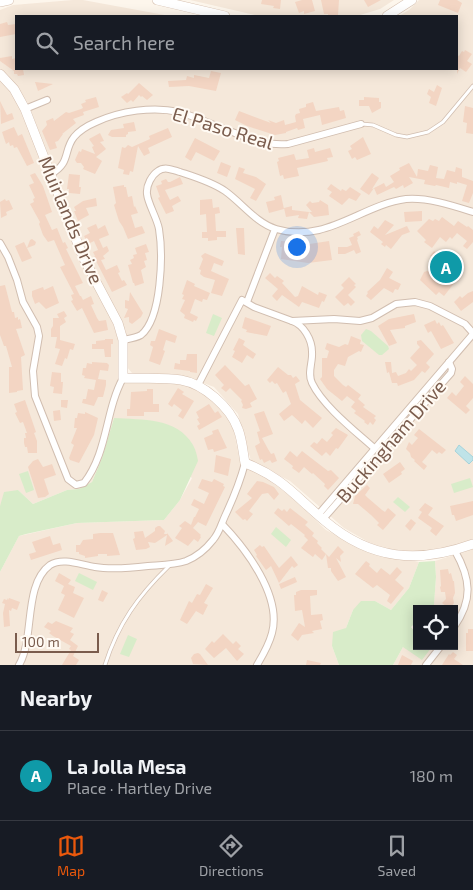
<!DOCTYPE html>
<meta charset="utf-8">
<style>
body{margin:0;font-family:"Exo 2",sans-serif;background:#242831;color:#f1f3f6}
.controls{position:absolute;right:15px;bottom:15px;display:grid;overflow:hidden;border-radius:0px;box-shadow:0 2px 12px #0003}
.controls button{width:45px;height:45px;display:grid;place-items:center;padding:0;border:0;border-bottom:1px solid #363941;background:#171b24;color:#f1f3f6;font:25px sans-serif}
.scale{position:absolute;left:15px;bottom:12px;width:84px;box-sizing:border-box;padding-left:5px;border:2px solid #7a5c4d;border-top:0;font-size:14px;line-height:18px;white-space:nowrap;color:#7a5c4d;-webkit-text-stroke:4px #fffaf3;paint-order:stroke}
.you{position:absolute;left:296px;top:246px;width:18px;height:18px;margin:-12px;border:4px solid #fff;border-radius:50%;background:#1a73e8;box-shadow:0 0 0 8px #1a73e833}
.badge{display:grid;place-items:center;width:32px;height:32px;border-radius:50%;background:#ea580c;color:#fff;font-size:16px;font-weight:700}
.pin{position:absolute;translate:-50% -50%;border:2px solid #fff;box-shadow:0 1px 5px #0006}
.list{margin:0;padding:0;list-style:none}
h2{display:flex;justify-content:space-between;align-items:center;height:65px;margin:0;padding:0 20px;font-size:21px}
h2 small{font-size:16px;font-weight:400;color:#9ea1a6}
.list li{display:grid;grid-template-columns:32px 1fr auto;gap:15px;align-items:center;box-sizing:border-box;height:90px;padding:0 20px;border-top:1px solid #363941}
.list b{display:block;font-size:19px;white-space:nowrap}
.list p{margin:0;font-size:16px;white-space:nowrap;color:#9ea1a6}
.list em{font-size:16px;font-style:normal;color:#9ea1a6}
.icon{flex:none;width:28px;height:28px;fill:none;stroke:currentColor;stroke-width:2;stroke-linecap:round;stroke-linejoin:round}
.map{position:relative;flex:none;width:473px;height:665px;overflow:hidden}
.search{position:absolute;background:#171b24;box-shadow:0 2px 12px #0003;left:15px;right:15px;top:15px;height:55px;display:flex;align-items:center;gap:12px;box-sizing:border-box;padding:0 18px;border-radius:0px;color:#9ea1a6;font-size:19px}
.sheet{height:155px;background:#171b24}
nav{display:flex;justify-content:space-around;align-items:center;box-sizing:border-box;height:70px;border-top:1px solid #363941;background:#171b24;font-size:14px;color:#9ea1a6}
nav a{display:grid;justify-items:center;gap:2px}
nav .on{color:#ea580c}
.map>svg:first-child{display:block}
.residential{fill:#f5e8da}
.green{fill:#d8ecc9}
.water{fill:#bfe3e8;stroke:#a5d3da}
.building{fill:#f3d5c3}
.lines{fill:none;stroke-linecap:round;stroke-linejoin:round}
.lane-casing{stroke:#d1beb0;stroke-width:4.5}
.street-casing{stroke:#d1beb0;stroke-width:8}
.secondary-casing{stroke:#d6c0b0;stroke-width:10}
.lane{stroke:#fff;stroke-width:3}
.street{stroke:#fff;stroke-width:6}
.secondary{stroke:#fff;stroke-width:9}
.labels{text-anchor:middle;stroke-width:4;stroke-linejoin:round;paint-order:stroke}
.street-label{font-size:19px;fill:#7a5c4d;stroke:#fffaf3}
</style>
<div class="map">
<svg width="473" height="665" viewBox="0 0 473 665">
<rect width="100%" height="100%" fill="#fdf6ec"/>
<!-- residential -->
<g class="residential">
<path d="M73,0h10l87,16h-154v53h441v-53h-58l10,-6 10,-10h54v540l-34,11 -24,2 -38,-6 -33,-19 -54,-47 -39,-20 -13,-47 -24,-27 -24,-9 -52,-3 -6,-2 -5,-6 -1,-36 -27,-48 -24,-57 -47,-123 -20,-28 -8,-6v-59l13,-5z"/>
<path d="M190,0h204l-14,9 -23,7h-98z"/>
<path d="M0,78l11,13 9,18 89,203 11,33 -2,30 7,7h25l36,2 16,8 15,12 16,21 7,38 11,7 11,4 30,24 34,32 32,17 61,15 -10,26 -18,22 -16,-9 -22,9 -7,18 -14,18 7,19h-339v-93l19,-36 58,-13 87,-3 16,-20 12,-22 -78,-60 -12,40 -10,24 -13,7 -12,1 -34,14 -15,-14 -18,16z"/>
<path d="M473,549v116h-80l10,-18 28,1 -3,-2h26v-37h-25l5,-5 2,-27 -1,-16z"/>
</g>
<!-- green -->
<g class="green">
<path d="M213,314l9,4 -8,18 -8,-3z"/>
<path d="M366,329l5,2 17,15 1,3 -7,6h-3l-17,-14 -1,-6z"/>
<path d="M114,418c28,2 63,-1 79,27 3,5 4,11 5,16l-18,39 -16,20 -87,3 -51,11 -7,2 -19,36v-66l4,-14 14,-2 15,14 34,-14 12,-1 13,-7 10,-24z"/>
<path d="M28,471l6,19 -8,3 -7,-19z"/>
<path d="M470,478l3,9 -19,6 -3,-9z"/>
<path d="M398,497l12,10 -5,5 -12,-10z"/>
<path d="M276,527l15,13 -5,7 -15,-13z"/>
<path d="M435,561l1,16 -2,28 -5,4h-12v12l-6,6 6,7v12h11l3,2 -9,12 -19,-13 -10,18h-54l-7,-19 1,-14 13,-4 7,-18 8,-9h14l16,9 18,-22 10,-26z"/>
<path d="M79,573l18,9 -4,8 -18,-9z"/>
<path d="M128,635l9,4 -8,18 -9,-3z"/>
</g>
<!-- water -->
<path class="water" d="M459,445l14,12v3l-4,4 -14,-13z"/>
<!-- building -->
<g class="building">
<path d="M262,0h19l-1,9 -7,-1 1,-2 -13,-2z"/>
<path d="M302,0h10l3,11 -11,3v-3l-5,2 -4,-11z"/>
<path d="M321,0h18l-1,15 -10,1v-2h-4z"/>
<path d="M364,0h17l-13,7z"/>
<path d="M440,0h17l5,3 -4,10 -20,-8z"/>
<path d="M7,22l1,3 8,-1v10l-16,3v-13z"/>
<path d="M465,50l7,4 -5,7 5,3 -6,8 -6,-4 -3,6v-19l2,1 3,-5 2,1z"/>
<path d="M12,56v3l4,-1v11h7l1,6 -6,1 -1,-2h-3v-3l-14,-10v-3z"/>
<path d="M211,71l10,2 -5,18 -27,-5 -20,1 -1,-6 18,-1 1,-4 7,2v-3l15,3z"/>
<path d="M35,82l18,2 -15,7z"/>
<path d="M139,83l14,12 -6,5 -5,-4 -1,1 -2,-2 -6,7 -2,-2 -4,3 -6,-6 6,-4 1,1z"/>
<path d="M437,85l5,3 -6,18 -7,-3 2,-6 -4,-3 2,-5 5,3z"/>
<path d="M96,97l3,10 -16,5 1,3 -11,4 3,4 -14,11h1l-5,7 -3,1 2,6 -7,2 -8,-19 5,-6 -1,-4 7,-3 1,3 12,-9 3,1 12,-4 2,-1 -2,-4 5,-2 -1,-2z"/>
<path d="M364,97l15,1v4h2v6l-9,5 -3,-7h-10v-6h5z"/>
<path d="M0,101l7,14 5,-2 2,6 -13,5z"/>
<path d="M313,102l3,9 23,-4 1,4 4,-1 2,8 -24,7 -2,-10 -17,4 2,9 -7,2 -1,-2 -11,4v1l-11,2 -28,-9 -12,-6 4,-9 32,12 -3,-3 8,3 8,-3 1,5 11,-3 -1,-6 1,-2 4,-1 -1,-4 7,-2v-3z"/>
<path d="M465,106l8,2v26l-7,-1 1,-10 -4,-1z"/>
<path d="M134,122l2,9 -8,1v2l-2,1v2h-14l-4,-2 3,-5 13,-2 -1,-4z"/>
<path d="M14,127l4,9 4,-2 12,29 -7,3 -10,-19 -3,1 -1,-3 -3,1 -1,-4 -3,2 -4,-12z"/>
<path d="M168,128l4,9 -24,11 2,5 -6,3 -6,-10 -5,26 -3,-1 -1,4 -6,-1 1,-4 -6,-2 4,-21 3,1 3,-3 4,2 18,-8 -1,-3z"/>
<path d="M100,133l4,8 -4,1 6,7 -10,8 6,4 -7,13 -12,-5 1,-2 -3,-4h-4l-2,-3 4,-9 2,1 1,-3 13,5 -3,-7 2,-1 -5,-7z"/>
<path d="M363,137l8,17 -14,6 -2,-3 -3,2 -4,-8 4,-2 -2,-3z"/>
<path d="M195,138l25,13 -6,10 -18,-9 -5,9 -6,-4z"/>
<path d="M314,148l1,4 15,-4 3,9 -6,1 1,3 -31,7 2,8 -15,3 -1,-4 -3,1 -3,-14 2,-1 -1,-3 16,-4 2,6 13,-2 -2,-8z"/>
<path d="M221,162l10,4 -4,11 -10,-4z"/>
<path d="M409,163l8,14 1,-8 10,2 2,-6 8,2 -2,11 8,1 3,-9 8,2 1,-5 6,2v8l11,4v12l-4,10 -7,-2 5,-16 -10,-3v2l-7,-2 -1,6 -13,-3 -1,1 -11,-2 1,-4 -16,-3 4,6 -9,5 -1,-3 -7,4 -2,-2 -17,8 -3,-7 -5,7 -9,-6 12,-16 7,5 -7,11 12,-6 2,4 8,-5 -4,-6 10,-6 -1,-2z"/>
<path d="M239,167l6,2 -2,4 13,4 10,7 -10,17 -6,-3 5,-9 -20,-10z"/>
<path d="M35,173l8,13 9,26 -7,3 7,15 5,-2 6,15 2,-1 3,6 -2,1 17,34 -8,3 5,10h1l2,4 8,-4 3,8 -3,1 6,13 2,3 7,-1 2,10 -14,3 -12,-25 -5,3 -6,-10 2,-1 -2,-5 3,-1 -14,-27 5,-2 -11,-25 -6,2 -5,-7 -4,-11 1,-2 -10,-18 4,-2 -1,-3 2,-1 -6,-13 5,-2 -4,-8z"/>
<path d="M69,174l11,1 -1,12h2l-1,7 -11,-1v-4h-2z"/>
<path d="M180,177l3,7 -18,6 5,10 8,-4 3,5 -9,5 2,5 -8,3 -8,-16 2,-1 -4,-11 6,-2 -1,-3 5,-2 2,3h2z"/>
<path d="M331,184l10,7 1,-2 4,2 4,-4 11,7 -5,7 -7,-3 -7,7 -13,-9 3,-4 -5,-3z"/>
<path d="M124,185v2h2l2,10 4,-1 2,11 1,-1 3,7 -7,2 4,13 7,-2 3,7 -17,6 -5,-12 -4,-6 -5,-16 2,-2 -3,-16z"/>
<path d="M281,195l3,14 -15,4 -3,-11 9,-2 -1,-3z"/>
<path d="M96,198l1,8 -11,2 3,7 -11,6 -4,-10h2l-2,-4 9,-6z"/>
<path d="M5,199l1,2 3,-1 4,9 -7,3 1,3 -6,3 -1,-16z"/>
<path d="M212,199l1,9 6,-1 1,6 -5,1 1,17h10v6h-9v3l-9,1v-3h-6v-6h5l-1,-18 -6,1v-15z"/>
<path d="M320,200l8,5 1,10 -15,2 -5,-5h3l-6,-7 4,-4 2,2 7,-1z"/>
<path d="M292,206v4l17,2 -2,7 -9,-1 1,-3 -13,2 -2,-9z"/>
<path d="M422,211v10l-17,1 -1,-10z"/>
<path d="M442,217l12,9 4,-5 9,6 1,-1 5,4v12l-6,7 -4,-3 4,-5 -10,-8 -5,6 -2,-2 -4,5 -6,-5 -8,11 -8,-6 2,-2 -9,-9 12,-12 4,2 2,-2 4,2z"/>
<path d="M385,220l9,5 -9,10 22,-9 3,6 -8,3 -11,14 -5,-4 -1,2 -4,-3 2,-2 -13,-10 4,-6 4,3z"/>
<path d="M96,224l2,5 7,-4 4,10 -10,4 4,9 4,-2 2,5 -6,5 2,3 -4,1 5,10 11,-5 3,7 -2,1 4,8 2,-1 3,5 -15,7 -18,-35 1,-1 -2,-4 5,-2 -4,-9 -6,3 -4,-8 6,-3 -3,-5z"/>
<path d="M236,228h8l1,27 -7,-1z"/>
<path d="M359,231l2,4 -4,2 1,2 -1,1 4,12 -5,2 -2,-4 -9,4h-7v-7h9l5,-2 -3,-7 5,-2 -1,-2z"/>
<path d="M32,239l4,3 -1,3 -8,3 5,10 -10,4 -7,-16 9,-4 3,6 3,-8z"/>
<path d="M281,241l23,2 -1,2 26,-4 3,19 -24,3 -27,-4 1,-12h-2z"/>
<path d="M146,244l3,8 -4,1 2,7 -3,1 2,6 -5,3 3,13 -9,3 -1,-3h-1l-5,-18 4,-1 -2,-4 4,-2 -1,-3 4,-1 -2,-6z"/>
<path d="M434,251l8,7 -2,2 19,17 -15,19 -5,-4 -3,3 -16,-15 4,-8 6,-2 7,-8 -7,-6z"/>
<path d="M205,253l19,8 -2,5 -8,-3 -3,8 18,8 -7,17 -11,-3 4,-13 -11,-3 -4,-3 1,-4 -2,-1 4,-10 -2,-3z"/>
<path d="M387,268l6,4 -4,6 12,6 -3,6 -3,-1 -2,4 -9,-5 -13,12 -5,-4 2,-3 -1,-1 13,-12z"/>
<path d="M270,273l5,5 2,-2 7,5 -2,2 13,14 3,-1 4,-10 16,9 1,-3 8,3 -3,7 -2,-1 -3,7 -17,-6 -3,5 -17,-12 -5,6 -5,-5 6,-7 -13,-11z"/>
<path d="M349,277l7,7 -2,1 2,2 -8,8 7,7 -4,4 -3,-3 -4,3 -9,-9 9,-9 -3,-3z"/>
<path d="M187,280l8,4 -1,2 16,7 -3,7 -4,-1 -1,3 -7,-3 -5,14 8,4 -2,4 -2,-1 -1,2 -9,-4 1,-3 -5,-4 5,-11 -3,-1 2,-4 -2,-1z"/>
<path d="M5,285l7,27h2l1,6 3,-1v3l2,-1 2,9 -6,1 9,26 -4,2 2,33 -6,1v1l-8,1v-26h3l-6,-21h-2l-4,-11v-49z"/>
<path d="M53,286l6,17 -13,6 -7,-7 -4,2 -3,-8v-5l11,-4 1,3z"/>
<path d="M473,291v11l-12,9 -7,-9 6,-6 2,2 6,-5z"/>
<path d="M130,292l13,21 -2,4 -9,7 -3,-2v-5l-5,1 4,-9 -3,-1v-8l4,1z"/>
<path d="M64,311l3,5 -3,2 2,4 -6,4v14l15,4 -2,6 -3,-1 -3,10 -2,-1 -3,8 -7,-2 5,-15 -5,-1 2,-11h-6v-8l2,-3v-8h6l-2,-4z"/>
<path d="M414,314l2,8 -11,4v2l-15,2 7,13 -8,3 -11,-20 11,-7z"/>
<path d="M245,317l26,9 -4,10 -21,-4 1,-2 -5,-2z"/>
<path d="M435,320l2,4 2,-2 2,4 2,-1 11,18 -13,6 -10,-18 -3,2 -4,-8z"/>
<path d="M159,329l18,7 -2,7 -9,-3 -3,10 2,1 -5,14 -11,-4 4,-14 -3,-2 1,-4h4z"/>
<path d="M351,336l10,4 -1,4 4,1 -3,7 -2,-1 -11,6 -3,9 -7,-2 -4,6v6l9,9 3,2 2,-2 13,10 -3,4 7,6 -2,2 13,9 -2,2 2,2 -3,5 -3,-3 -2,3 -4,-3 1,-1 -11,-8 2,-2 -5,-4 4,-5 -8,-6 -5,5 -15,-12 -7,-10 2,-2v-19h5l2,-7 -4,-2 2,-6 12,4 6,-3 3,1z"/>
<path d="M239,338l6,3 -2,4 13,9 -3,5 -6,-4 -5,8 -10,-6 3,-6 -2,-1z"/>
<path d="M105,339h8v5h-2v13h-6l-1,-8h-12v-5h4v-3l9,-1z"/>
<path d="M421,340l13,14 -8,9 4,4 -5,6 -3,-2 -8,9 -16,6 -1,-3h-5l-3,-11 -2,1 -2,-11h6l1,11 4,-1 2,4 8,-3 3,-4 2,2 6,-6 -7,-7 10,-11 -3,-3v-3z"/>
<path d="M187,354h10v19l-7,-1v-1l-16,-2 1,-6 5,1v-4h6z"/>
<path d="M92,362l15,1 2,2 -1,6 -8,-1 -2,9 8,1v5l-3,12h-5l-4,9 -12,-3 1,-4h3l2,-10 6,1 2,-10 -12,-2 1,-2 -3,-1 1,-7h3l1,-5 5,1z"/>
<path d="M225,365l20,21 4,-2 8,15 -7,4 2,4 -6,2 -4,-1 1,-3 -2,-4 1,-1 -12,-12 -4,4 -5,-4 3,-3 -9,-10z"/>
<path d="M278,367l10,8h3l2,3 3,-2 4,5 -5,3 5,16 22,18 -9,10 -8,-8 -3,4 -10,-9 -8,6 -5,-7 12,-10 -5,-13 -3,2 -6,-10 -2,1 -3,-3 -2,2 -3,-3z"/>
<path d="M52,372l9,1v9h2l-1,12 -9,-1 1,-6 -4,-1z"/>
<path d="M465,376l8,8v14l-7,8 4,4 -4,4 -19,-16 5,-6 4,4 8,-10 -4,-4z"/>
<path d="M178,388l6,4 -2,2 12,7 -11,18 -5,-3 4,-6 -8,-6 -2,3 -4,-3z"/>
<path d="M147,389h6v15h6v8h-15v4h-17v-7h3l1,-17 16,-1z"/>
<path d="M25,400l11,32 -2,1 3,8v12h-9l-1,-6h-2l-1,-4v-5h2l-1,-5h2l-4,-11 -3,1 -5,-10 2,-1 -3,-8z"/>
<path d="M61,400h7l-1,8 -6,-1z"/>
<path d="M209,404l6,9 3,-2 4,6 -23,13 -2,-4 3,-2 -3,-5 2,-1 -3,-6z"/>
<path d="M60,410l1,10 -7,1 -1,-10z"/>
<path d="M264,411l9,23 -11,4 6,11 3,5 3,-1 3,8 -5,2 -2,-3 -6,3 -2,-4 -2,1 -5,-14 5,-3 -3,-11 3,-1 -6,-17z"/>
<path d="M85,412l13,6 -4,17 -15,28 -9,-3 -1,-2 5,-13 -3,-2 6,-15h-3l1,-10h2l1,-5 7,1z"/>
<path d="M336,428l12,7 -10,14 -2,-1 -6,8 -4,-4 -4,4 -12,-10 4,-4 3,2 5,-6 5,4 6,-7 -2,-2z"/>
<path d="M218,429l9,19 -13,4 -1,-3 -5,1 -4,-12 9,-4 -1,-3z"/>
<path d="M419,429l27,21 -4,4 -3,-2 -2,2 -5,-4 -10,12 5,4 -3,4 -10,-9 1,-1 -4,-3 -1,-4 -4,-4 3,-7 3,3 6,-7 -4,-3z"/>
<path d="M290,451l7,6 5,-6 26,20 3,-1 8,8 -11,12 -4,-4 1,-2 -12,-11 -1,1 -8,-7 -5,6 -7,-5 1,-2 -9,-7z"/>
<path d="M216,455l15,4 -3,17 -14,-4z"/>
<path d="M38,459l5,8 9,-3 4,11 -12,4 5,15 -4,3 -7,1 -10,-31 5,-6z"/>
<path d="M400,462l5,7 -4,3 1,2 -13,9 -6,-9z"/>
<path d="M202,479l10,3 2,-3 10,5 -1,2 2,1 -19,39 -8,-4 -5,6 8,7 -1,1 1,1 -3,5 -4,-3 -6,7 -13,-8 7,-10 -3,-2 6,-5 6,4 3,-8h1l4,-8 -8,-4 3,-6 10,5 5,-11 -11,-5z"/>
<path d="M257,481l6,1 11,5 5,7 -5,6 -6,-7 -6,1 -13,17 4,3 -6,7 -2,-2 -2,1 -8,-8 17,-14 -5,-4z"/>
<path d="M367,485l3,3 -5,7 3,3 14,12 3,2 3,-4 8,7 -13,15 -6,-5 2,-2 -8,-8 -13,-11h-5l2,-8z"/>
<path d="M473,501v14l-17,6 -2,-6h-2l-2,-9z"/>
<path d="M425,503l8,5 -5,7 16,11 -8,10 -6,-5 2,-3 -14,-10 4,-6 -3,-2z"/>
<path d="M278,508l4,3 2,-2 3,3 3,-4 18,14 -3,3 9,8 -2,3 6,5 -1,2 5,5 -1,1 8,8 9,-11 6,6 -4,4 1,6 -5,-4 10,19 -8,4 -7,-10v-3h-3l-2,-14 -4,6 -7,-6 -2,3 -12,-9 7,-8 -4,-4 1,-1 -14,-11 -2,2 -15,-13z"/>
<path d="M411,519l5,4 -6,8 -5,-5z"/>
<path d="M158,526h2l5,5 -1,3h3v-1l6,8 -8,5 2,-11 -12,8 -7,-1 2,5 -4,2 -10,1 -3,-11 2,-1 -1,-6 9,-1 2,7 10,-7v-3z"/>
<path d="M100,533h13l7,22 -13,1v-2h-9v2l-13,2v-2l-6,-2v-2h-3v-7h4l3,-5 10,-1v-5z"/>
<path d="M50,536l3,9 7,-2 2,7 -31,10 -2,-6 7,-2 -4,-10z"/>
<path d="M260,545l2,2 2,-1 15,22 12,-12 7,9 -4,3 -2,-2 -13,17 -8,-17 -5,4 -10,-14 1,-1 -3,-5z"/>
<path d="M366,561l4,3 -1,2 8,7 4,-5 9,7 7,-8 5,5 -7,8 9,8 -13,16 -4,-3 3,-6 -13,-10 -4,3 -18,-14z"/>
<path d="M448,569l1,5 2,-1 2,8h1l1,12 -2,5 1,5 -4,6 -8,-6 4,-4 -1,-7h-4l-1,-5 1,-1 -1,-16z"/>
<path d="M59,573l12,7 -3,4 7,3 -2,6 11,5 -10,20 -16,-8 7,-15 -4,-2 3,-7 -9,-5z"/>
<path d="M295,577l2,5 -16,7 -2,-5z"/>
<path d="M206,584l7,4 -9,15 4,2 -5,10 -7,-4 -9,13 -7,-4 9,-19 3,2 5,-9 3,1z"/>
<path d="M102,590l6,3 -5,9 -5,-2z"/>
<path d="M301,590h16v5l-7,1 1,19 11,-1 1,6 -3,1 2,8 -10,2 2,2 -12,2 -4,6 -7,-6 8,-12 6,4 -3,-17 -7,1 -1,-16h2v-3z"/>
<path d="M8,598v2l1,-2 11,4 -3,8 -5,-2 -1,3 -2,-1 1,16 -6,1 -1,-14 2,-9 -3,-1 2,-4 3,1z"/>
<path d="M56,621l17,7 -3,4 4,2 -4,6 8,6 -5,10 6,4 -3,5h-14l9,-15 -2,-1 2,-3 -18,-10 -4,-3 2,-2 -7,-4 4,-5 4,2z"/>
<path d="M468,629h5v22h-7v-18h2z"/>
<path d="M223,634l10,10 3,-3 5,5 -3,3 6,5 -7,7 -11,-13 -12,10 -9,-9 7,-8 2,2z"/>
<path d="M453,652l4,3 -3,4 9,6h-21l7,-11 1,1z"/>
<path d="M198,653l2,1 8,11 -15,-1 -2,-6 3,-4z"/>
<path d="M402,655l11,6 -2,4h-13z"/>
<path d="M307,660l14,3 -1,2h-14z"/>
</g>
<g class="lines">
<defs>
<g id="lane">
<path d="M362,124l11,1 23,10 11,2 21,-5 15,-10 30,-36"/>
<path d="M105,665c13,-41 33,-69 64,-99"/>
</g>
<g id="street">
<path d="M25,109l22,-9"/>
<path d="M51,174c20,-11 12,-23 23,-37 5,-6 15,-12 22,-15 24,-11 57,-16 83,-10 18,5 36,14 53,20 19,7 36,14 56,12l73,-20"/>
<path d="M0,243l8,14 9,23 6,22 14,25 2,9 -6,35 2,25 33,83 8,6 8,-2c24,-31 21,-72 39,-105"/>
<path d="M247,302l28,-73"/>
<path d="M292,321c12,4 20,19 20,31 1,10 -5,21 0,31 11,23 43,48 62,65"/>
<path d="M123,340c5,-1 13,-2 18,-5 21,-17 22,-81 18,-106 -2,-11 -11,-25 -12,-35 -1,-9 5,-19 11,-23 7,-5 15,-1 22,1 15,5 32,10 45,19 17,12 31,32 51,38 50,15 85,-24 130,-30 21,-2 48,7 67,13"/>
<path d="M198,385l44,-85 12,7 38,14 42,-2 26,2 12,-3 24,-14 19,-2 15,4 35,18 8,9"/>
<path d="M318,515l155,-181"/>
<path d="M323,519l128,-146 1,-4 -3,-7"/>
<path d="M222,524c24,25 60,72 50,109 -3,12 -9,22 -15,32"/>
<path d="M454,627c19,-27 17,-48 1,-76"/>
<path d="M19,665c16,-27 4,-80 31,-100 13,-8 31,0 45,2 17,3 36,1 53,-1 12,-1 26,-1 38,-5 10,-4 20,-12 27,-21 6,-7 8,-15 12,-24 8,-17 15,-34 20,-53"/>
<path d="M426,665l15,-19"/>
</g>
<g id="secondary">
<path d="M157,0l68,16"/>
<path d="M0,2l9,-2"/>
<path d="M387,16l25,-16"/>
<path d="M0,74l14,15 11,20 58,148 35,66 5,17v38c18,1 40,-1 58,2 23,4 49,27 57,49 4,10 5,23 7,34 37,14 51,34 80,58 46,39 93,43 148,23"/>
</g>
</defs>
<!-- lane casing -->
<use href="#lane" class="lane-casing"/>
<!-- street casing -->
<use href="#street" class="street-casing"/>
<!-- secondary casing -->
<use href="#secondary" class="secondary-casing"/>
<!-- lane -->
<use href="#lane" class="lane"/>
<!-- street -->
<use href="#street" class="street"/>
<!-- secondary -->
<use href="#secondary" class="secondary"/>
</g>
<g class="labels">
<!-- street labels -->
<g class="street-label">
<text transform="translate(223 128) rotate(17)" y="7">El Paso Real</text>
<text transform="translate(71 220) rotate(67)" y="7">Muirlands Drive</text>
<text transform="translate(391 441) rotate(-49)" y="7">Buckingham Drive</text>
</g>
</g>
</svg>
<div class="controls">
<button><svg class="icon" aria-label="locate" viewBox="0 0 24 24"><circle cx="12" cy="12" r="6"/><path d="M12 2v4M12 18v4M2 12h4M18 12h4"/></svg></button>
</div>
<div class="scale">100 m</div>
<div class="you"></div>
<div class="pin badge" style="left:446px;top:267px;background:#0f9aa8">A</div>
<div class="search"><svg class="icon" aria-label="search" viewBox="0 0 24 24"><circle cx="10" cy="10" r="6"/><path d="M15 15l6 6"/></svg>Search here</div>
</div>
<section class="sheet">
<h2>Nearby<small></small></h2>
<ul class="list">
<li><span class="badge" style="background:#0f9aa8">A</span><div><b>La Jolla Mesa</b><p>Place · Hartley Drive</p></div><em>180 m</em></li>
</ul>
</section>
<nav>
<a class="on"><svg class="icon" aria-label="map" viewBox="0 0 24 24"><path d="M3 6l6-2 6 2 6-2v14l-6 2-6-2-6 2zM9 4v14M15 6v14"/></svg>Map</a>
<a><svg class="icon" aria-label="directions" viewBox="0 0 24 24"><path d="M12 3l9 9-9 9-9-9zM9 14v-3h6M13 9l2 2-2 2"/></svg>Directions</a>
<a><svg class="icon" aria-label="saved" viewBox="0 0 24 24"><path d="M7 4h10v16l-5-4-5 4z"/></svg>Saved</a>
</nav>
